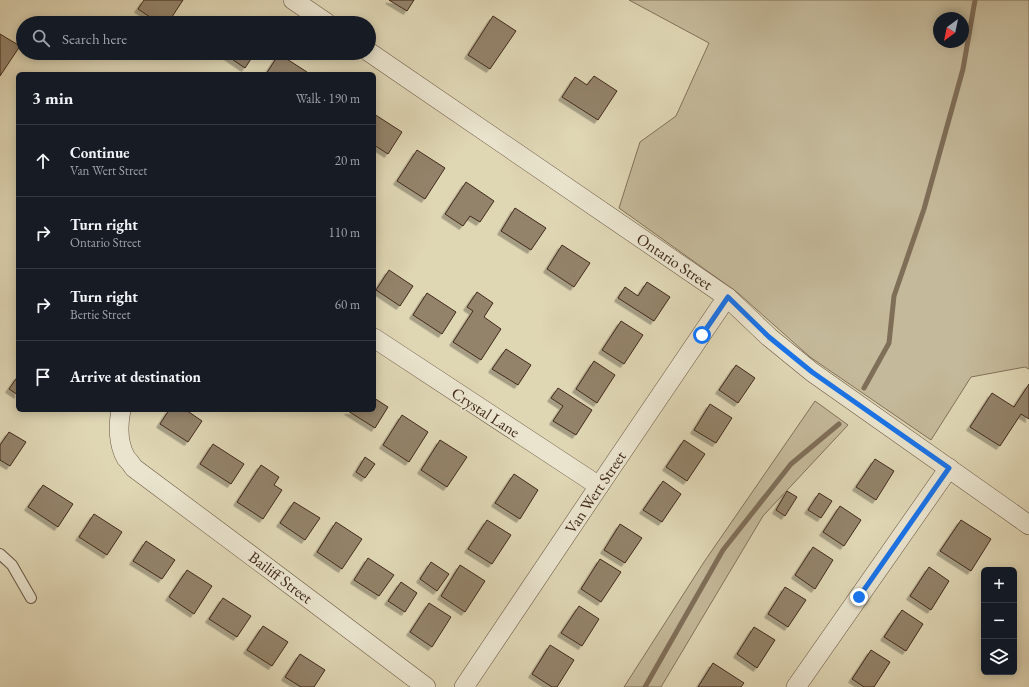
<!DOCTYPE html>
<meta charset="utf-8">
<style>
body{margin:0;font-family:"EB Garamond",serif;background:#242831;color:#f1f3f6}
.controls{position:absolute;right:12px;bottom:12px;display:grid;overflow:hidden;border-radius:6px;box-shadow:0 2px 10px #0003}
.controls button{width:36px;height:36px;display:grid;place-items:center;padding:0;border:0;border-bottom:1px solid #363941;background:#171b24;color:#f1f3f6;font:20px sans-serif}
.compass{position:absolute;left:933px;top:12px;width:36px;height:36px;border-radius:50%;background:#171b24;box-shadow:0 2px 10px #0003;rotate:213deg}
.stop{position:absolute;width:12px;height:12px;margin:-9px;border:3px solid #1a73e8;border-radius:50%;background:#fff}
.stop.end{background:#1a73e8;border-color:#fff;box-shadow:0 1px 4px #0008}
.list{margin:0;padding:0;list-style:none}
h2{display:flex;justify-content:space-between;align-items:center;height:52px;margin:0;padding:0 16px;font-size:17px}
h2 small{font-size:13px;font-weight:400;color:#9ea1a6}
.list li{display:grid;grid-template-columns:26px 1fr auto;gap:12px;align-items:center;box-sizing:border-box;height:72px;padding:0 16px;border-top:1px solid #363941}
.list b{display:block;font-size:15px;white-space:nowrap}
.list p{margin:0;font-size:13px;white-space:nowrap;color:#9ea1a6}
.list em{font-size:13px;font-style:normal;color:#9ea1a6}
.icon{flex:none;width:22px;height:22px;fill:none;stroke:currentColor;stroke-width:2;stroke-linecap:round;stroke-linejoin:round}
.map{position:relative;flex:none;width:1029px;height:687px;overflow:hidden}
.search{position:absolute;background:#171b24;box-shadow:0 2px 10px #0003;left:16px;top:16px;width:360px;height:44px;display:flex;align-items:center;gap:10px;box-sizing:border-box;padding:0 14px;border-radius:22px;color:#9ea1a6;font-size:15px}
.panel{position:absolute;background:#171b24;box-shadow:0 2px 10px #0003;left:16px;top:72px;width:360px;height:340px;border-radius:6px}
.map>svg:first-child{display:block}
.green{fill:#c4b99a;stroke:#82725a;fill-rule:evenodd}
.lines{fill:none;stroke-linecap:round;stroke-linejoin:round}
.stream{stroke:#7f6e58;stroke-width:5}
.building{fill:#93836b;stroke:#412a1b;filter:url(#shadow)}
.lane-casing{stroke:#685541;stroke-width:12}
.street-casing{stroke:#685541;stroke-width:20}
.lane{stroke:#eae4ce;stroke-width:10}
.street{stroke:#eae4ce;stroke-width:19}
.route{stroke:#1a73e8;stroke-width:5}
.labels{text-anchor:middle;stroke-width:3;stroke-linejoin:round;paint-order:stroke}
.street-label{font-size:16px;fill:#412a1b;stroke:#eae4ce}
</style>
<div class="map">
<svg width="1029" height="687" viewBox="0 0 1029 687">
<defs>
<filter id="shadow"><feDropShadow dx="-3.5" dy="3.5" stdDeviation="0" flood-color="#0004"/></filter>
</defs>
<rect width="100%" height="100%" fill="#dfd6b4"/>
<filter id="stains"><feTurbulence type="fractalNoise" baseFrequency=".005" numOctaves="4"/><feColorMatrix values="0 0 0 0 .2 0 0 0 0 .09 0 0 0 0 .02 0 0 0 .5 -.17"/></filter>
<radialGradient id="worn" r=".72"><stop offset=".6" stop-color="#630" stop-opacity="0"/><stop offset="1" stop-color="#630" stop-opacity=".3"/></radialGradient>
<!-- green -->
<g class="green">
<path d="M629,0h400v369l-4,-2 -54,10 -40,63 -121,-83 -72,-64 -119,-85 21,-66 36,-26 33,-73zM939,18h24v24h-24z"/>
<path d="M815,401l33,24 -85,91 -102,171h-37l80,-125z"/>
</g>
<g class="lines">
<!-- stream -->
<g class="stream">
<path d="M864,388l25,-45 5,-47 30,-87 39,-140 12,-69"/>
<path d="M645,687l78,-137 68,-86 48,-40"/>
</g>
</g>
<!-- building -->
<g class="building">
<path d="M144,0h39l-15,23h-9l-21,-14z"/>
<path d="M389,0h25l-7,11z"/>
<path d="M493,16l23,15 -26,38 -22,-14z"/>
<path d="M0,34l20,12 -20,30z"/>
<path d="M223,53h32l-10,15z"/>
<path d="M279,54l28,18 -1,2h-40z"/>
<path d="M594,76l23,15 -19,29 -36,-23 13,-20 12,8z"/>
<path d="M374,114l28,18 -14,22 -14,-9z"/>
<path d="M417,150l28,18 -20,31 -28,-18z"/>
<path d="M466,182l28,19 -14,21 -10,-6 -7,10 -18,-12z"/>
<path d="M515,208l31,20 -15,22 -30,-19z"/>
<path d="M562,245l28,18 -16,24 -27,-18z"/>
<path d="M389,270l24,16 -13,20 -24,-16z"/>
<path d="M647,282l23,15 -16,24 -36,-23 7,-11 13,9z"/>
<path d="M477,292l16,11 -9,14 17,12 -20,31 -28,-18 20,-31 -6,-4z"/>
<path d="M427,293l29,19 -14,22 -29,-19z"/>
<path d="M621,321l22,14 -19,29 -22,-14z"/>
<path d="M506,349l25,16 -13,20 -26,-16z"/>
<path d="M594,361l21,14 -18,28 -21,-14z"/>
<path d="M736,365l19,13 -17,25 -19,-13z"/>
<path d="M18,376v19l-9,-6z"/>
<path d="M1029,384v35l-8,-5 -21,32 -30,-19 22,-34 22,14z"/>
<path d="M558,388l34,22 -16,25 -23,-14 10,-15 -12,-8z"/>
<path d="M374,398l14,9 -13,21 -27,-17 26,-1z"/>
<path d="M710,404l22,14 -16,25 -22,-13z"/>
<path d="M169,410h17l16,11 -14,21 -28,-18z"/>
<path d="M402,415l26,17 -19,30 -26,-17z"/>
<path d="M9,432l17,10 -16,24 -10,-6v-15z"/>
<path d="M440,440l27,17 -20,30 -26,-17z"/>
<path d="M684,440l21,14 -18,27 -21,-14z"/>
<path d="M213,444l31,20 -13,20 -31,-20z"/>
<path d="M365,457l10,7 -10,14 -9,-6z"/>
<path d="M875,459l19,12 -18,29 -20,-13z"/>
<path d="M261,465l18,12 -5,8 8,5 -19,29 -26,-17z"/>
<path d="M514,474l24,16 -18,29 -25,-16z"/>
<path d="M663,481l18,13 -19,28 -19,-12z"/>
<path d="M43,485l30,19 -15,23 -30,-20z"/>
<path d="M787,491l10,6 -12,19 -9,-6z"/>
<path d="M819,493l13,8 -11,17 -13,-8z"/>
<path d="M294,502l26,16 -15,22 -25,-17z"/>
<path d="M840,506l21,14 -17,26 -21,-14z"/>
<path d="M94,514l28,18 -15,23 -28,-18z"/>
<path d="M487,520l24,15 -19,29 -24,-15z"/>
<path d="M961,520l30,19 -20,32 -31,-20z"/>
<path d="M336,522l26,17 -20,30 -25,-17z"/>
<path d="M620,524l22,14 -17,25 -21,-13z"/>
<path d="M146,541l29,19 -13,19 -29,-18z"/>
<path d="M813,547l20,13 -18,29 -20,-14z"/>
<path d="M368,558l26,17 -15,21 -25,-16z"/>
<path d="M600,559l21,13 -20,30 -20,-13z"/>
<path d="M431,562l18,12 -12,17 -17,-12z"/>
<path d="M460,565l25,16 -20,31 -24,-16z"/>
<path d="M929,567l20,14 -18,29 -21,-14z"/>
<path d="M187,570l25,16 -18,28 -25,-17z"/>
<path d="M401,582l16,11 -12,19 -17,-11z"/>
<path d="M785,587l21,13 -18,27 -20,-13z"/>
<path d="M223,598l28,18 -14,21 -28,-18z"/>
<path d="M429,603l22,14 -19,30 -22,-15z"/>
<path d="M579,606l20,13 -17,27 -21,-13z"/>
<path d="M902,610l21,14 -17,27 -22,-14z"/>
<path d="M263,626l25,16 -16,24 -25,-16z"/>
<path d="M754,627l21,13 -18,28 -20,-14z"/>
<path d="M550,645l24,15 -17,27h-5l-20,-13z"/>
<path d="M871,650l19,12 -16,25h-10l-12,-8z"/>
<path d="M300,654l25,16 -11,17h-13l-16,-10z"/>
<path d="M713,663l31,20 -3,4h-43z"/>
</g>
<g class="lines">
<defs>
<path id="lane" d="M0,554l12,11 19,33"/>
<g id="street">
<path d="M293,0l34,23"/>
<path d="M369,52l358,245 42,40 43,35 217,153"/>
<path d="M374,338l225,148"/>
<path d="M121,410c-3,15 -3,34 5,48 3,3 6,7 8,10l142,106 150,113"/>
<path d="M464,687l135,-201 128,-189"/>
<path d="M796,687l153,-219"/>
</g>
</defs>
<!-- lane casing -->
<use href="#lane" class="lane-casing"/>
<!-- street casing -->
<use href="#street" class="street-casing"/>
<!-- lane -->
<use href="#lane" class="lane"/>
<!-- street -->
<use href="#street" class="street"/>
</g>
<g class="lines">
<!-- route -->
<path class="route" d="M702,335l26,-38 41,40 43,35 137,96 -90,129"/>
</g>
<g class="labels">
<!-- street labels -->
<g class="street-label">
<text transform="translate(675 261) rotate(34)" y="6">Ontario Street</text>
<text transform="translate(486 412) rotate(33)" y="6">Crystal Lane</text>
<text transform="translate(595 492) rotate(-56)" y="6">Van Wert Street</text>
<text transform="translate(281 577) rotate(37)" y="6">Bailiff Street</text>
</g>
</g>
<rect width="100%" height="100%" filter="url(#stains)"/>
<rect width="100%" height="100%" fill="url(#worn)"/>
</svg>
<div class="controls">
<button>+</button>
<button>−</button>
<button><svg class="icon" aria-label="layers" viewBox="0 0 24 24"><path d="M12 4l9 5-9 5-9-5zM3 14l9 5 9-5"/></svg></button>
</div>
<svg class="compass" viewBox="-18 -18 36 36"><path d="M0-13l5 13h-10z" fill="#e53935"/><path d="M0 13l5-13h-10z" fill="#9ea1a6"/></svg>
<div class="stop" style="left:702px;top:335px"></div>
<div class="stop end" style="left:859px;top:597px"></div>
<div class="search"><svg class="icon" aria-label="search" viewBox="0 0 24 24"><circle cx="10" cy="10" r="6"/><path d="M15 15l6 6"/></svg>Search here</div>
<section class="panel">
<h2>3 min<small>Walk · 190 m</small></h2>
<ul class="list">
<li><svg class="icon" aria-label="ahead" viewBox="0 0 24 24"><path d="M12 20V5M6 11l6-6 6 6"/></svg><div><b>Continue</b><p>Van Wert Street</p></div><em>20 m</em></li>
<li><svg class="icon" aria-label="right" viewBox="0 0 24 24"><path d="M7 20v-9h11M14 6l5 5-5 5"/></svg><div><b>Turn right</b><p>Ontario Street</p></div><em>110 m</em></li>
<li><svg class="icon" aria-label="right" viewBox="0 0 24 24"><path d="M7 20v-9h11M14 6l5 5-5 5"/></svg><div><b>Turn right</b><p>Bertie Street</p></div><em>60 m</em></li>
<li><svg class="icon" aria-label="arrive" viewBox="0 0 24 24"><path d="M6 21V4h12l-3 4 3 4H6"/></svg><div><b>Arrive at destination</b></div></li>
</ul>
</section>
</div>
